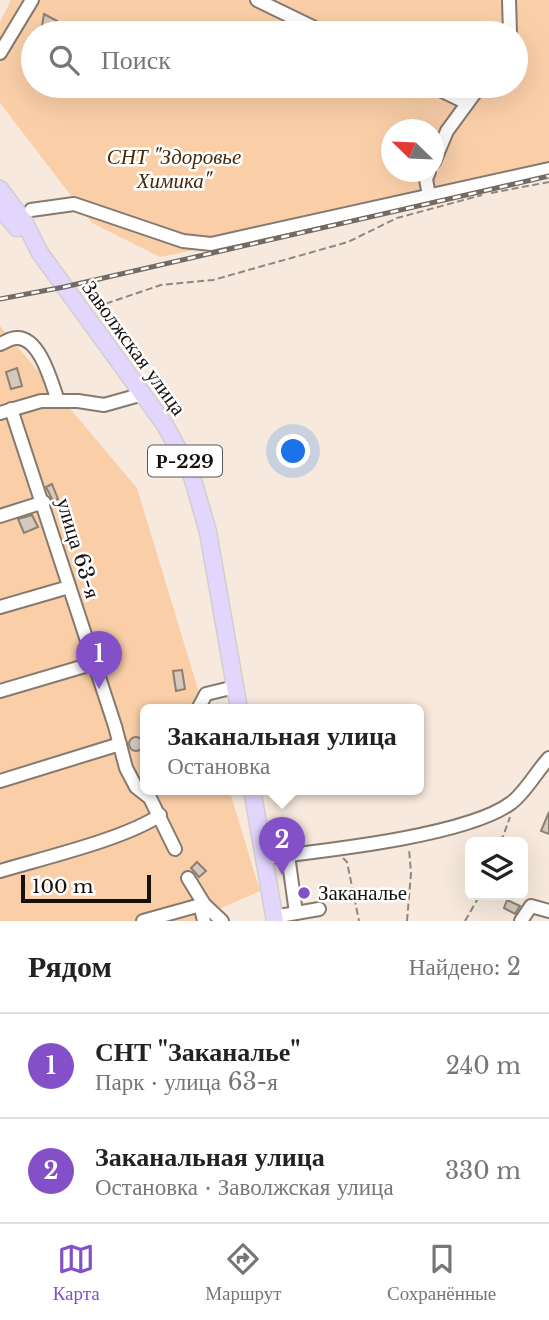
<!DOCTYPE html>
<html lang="ru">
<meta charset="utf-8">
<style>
body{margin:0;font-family:"Libre Baskerville",serif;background:#f2f2f2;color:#222}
.controls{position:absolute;right:21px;bottom:21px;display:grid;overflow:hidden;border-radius:10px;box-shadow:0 7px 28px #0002}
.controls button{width:63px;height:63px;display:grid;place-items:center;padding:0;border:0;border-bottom:2px solid #e0e0e0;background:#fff;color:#222;font:35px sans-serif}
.compass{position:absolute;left:381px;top:119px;width:63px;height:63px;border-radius:50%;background:#fff;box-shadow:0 7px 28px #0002;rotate:293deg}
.scale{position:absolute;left:21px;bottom:18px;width:130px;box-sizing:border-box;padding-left:7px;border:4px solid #16110d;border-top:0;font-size:19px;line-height:24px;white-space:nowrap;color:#16110d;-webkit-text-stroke:5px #fff;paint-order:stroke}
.you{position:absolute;left:294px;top:452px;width:24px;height:24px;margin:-18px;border:5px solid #fff;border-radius:50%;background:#1a73e8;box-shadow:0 0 0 10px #1a73e833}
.badge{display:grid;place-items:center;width:46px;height:46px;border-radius:50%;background:#8350c8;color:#fff;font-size:23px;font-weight:700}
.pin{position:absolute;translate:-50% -58px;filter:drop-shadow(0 2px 4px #0008)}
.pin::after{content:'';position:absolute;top:37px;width:24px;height:21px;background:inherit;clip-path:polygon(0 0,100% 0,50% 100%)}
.popup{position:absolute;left:140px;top:704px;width:284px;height:91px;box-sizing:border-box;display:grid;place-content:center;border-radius:10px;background:#fff;filter:drop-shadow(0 2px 5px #0005);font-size:23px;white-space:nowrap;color:#767676}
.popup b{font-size:26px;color:#222}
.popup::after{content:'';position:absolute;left:50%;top:100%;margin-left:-14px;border:14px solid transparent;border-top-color:#fff}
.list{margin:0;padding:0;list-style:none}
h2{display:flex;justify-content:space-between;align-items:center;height:91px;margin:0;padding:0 28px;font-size:30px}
h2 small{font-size:23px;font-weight:400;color:#767676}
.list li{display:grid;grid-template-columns:46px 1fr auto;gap:21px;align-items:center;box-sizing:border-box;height:105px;padding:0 28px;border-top:2px solid #e0e0e0}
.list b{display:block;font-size:26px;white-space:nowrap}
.list p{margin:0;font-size:23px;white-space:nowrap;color:#767676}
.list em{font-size:23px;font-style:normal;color:#767676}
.icon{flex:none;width:38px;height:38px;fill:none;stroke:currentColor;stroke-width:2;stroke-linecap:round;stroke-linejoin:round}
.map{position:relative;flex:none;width:549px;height:921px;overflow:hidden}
.search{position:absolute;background:#fff;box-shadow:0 7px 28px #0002;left:21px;right:21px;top:21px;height:77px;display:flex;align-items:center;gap:18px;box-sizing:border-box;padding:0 24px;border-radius:38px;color:#767676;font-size:26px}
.sheet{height:301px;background:#fff}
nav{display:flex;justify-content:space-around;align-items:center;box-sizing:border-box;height:98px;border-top:2px solid #e0e0e0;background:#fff;font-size:19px;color:#767676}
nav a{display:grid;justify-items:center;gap:4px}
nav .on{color:#8350c8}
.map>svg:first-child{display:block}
.green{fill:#facfa8;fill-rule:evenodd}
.building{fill:#d5c8bc;stroke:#8c8075;stroke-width:2}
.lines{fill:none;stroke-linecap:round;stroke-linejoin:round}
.minor-casing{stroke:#867a6f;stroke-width:16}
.major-casing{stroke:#d0cfcf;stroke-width:19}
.path{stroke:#91877f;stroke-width:2;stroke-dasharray:7 3.5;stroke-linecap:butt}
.minor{stroke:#fff;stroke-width:12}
.major{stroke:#e3d6fd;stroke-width:16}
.rail-casing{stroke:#736a63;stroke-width:5}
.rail{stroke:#fff;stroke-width:2.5;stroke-dasharray:8;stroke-linecap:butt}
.poi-dot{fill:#8350c8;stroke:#fff;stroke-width:2.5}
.labels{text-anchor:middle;stroke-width:5;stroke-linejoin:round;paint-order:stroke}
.shield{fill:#fff;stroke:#5c5856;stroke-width:2}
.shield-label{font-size:19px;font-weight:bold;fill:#16110d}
.park-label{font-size:21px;font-style:italic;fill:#472907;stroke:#fff}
.street-label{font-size:21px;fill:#16110d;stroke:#fff}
.poi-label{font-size:21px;fill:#16110d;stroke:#fff;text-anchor:start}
</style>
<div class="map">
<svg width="549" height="921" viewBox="0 0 549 921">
<rect width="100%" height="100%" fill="#f7e9dd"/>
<!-- green -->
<g class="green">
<path d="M11,0h538v176l-389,81 -68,-34 -92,-120v-81zM33,33h483v53h-483zM392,130h42v42h-42z"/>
<path d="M0,326l137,162 67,221h-58v80h83l31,102 -52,23 3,7h-211z"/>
</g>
<!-- building -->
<g class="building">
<path d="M44,14l15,8 -4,10 -13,-6z"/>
<path d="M17,368l5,18 -11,3 -5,-17z"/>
<path d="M52,484l6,15 -5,2 -7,-14z"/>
<path d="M32,515l6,12 -14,6 -6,-14z"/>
<path d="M108,646l4,12 -9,2 -4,-11z"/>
<path d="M182,670l3,19 -9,2 -3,-20z"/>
<circle cx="136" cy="744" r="7"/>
<path d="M549,812v22l-8,-3z"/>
<path d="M197,862l9,9 -7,6 -8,-9z"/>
<path d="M507,900l13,6 -5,8 -11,-6z"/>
</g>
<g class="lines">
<defs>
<g id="minor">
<path d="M257,0l68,33"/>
<path d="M509,0l1,33"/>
<path d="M0,53l32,-53"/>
<path d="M432,86l29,14"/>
<path d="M434,162l13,-31 33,-45"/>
<path d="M429,196l-3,-17 3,-7"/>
<path d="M31,210l43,-6 109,37 28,3 338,-75"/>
<path d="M0,344c5,-2 11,-6 16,-6 24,-2 36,46 42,63"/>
<path d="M11,409l104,317 11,42 10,19 14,11 25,51"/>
<path d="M0,413l41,-12h37l26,4 39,-11"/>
<path d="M0,516l44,-14"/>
<path d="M0,607l69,-20"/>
<path d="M0,691l95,-28"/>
<path d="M198,709l8,-15 29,-7"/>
<path d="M0,781l120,-37"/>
<path d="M288,855l8,58"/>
<path d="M264,858c58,-7 203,-22 247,-55 14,-10 25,-31 38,-45"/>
<path d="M0,871c43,-13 125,-32 160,-56"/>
<path d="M188,878l16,26 18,17"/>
<path d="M200,904l4,17"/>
<path d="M274,917l45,-8"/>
<path d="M143,921l61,-17"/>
<path d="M521,921l10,-15 18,5"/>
</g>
<g id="major">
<path d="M0,189l25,34 15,30 125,172 26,48 17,59 31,177"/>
<path d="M0,208l17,20"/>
<path d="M252,789l23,132"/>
</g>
</defs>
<!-- minor casing -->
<use href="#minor" class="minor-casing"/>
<!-- major casing -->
<use href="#major" class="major-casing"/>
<!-- path -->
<g class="path">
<path d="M491,193l58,-11"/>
<path d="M96,307l65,-22 52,-5 135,-38 49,-24 85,-23"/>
<path d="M501,842l9,-25"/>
<path d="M343,858l4,4 12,59"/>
<path d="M407,921l4,-48 -2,-24"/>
<path d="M465,921l15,-26"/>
</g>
<!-- minor -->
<use href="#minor" class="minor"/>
<!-- major -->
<use href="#major" class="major"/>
<defs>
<path id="rail" d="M0,299l64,-12 485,-111"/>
</defs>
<!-- rail casing -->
<use href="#rail" class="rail-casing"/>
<!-- rail -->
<use href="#rail" class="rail"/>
</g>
<!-- markers -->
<circle class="poi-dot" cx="304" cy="893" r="7"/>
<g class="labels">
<!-- shield labels -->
<rect class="shield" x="148" y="445.5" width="74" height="31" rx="5"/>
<g class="shield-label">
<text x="185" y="468">Р-229</text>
</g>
<!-- park labels -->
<g class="park-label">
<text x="174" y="164">СНТ "Здоровье<tspan x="174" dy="24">Химика"</tspan></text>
</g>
<!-- street labels -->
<g class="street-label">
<text transform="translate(134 348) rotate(54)" y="7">Заволжская улица</text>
<text transform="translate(78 548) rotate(73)" y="7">улица 63-я</text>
</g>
<!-- poi labels -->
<g class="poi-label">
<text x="318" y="900">Заканалье</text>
</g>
</g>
</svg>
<div class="controls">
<button><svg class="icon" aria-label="layers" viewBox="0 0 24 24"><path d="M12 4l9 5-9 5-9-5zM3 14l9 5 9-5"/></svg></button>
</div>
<svg class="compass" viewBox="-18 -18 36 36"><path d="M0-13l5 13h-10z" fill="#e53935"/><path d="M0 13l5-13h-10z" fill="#767676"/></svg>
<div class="scale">100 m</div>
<div class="you"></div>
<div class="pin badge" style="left:99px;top:689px">1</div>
<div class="pin badge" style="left:282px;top:875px">2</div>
<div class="popup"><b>Заканальная улица</b>Остановка</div>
<div class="search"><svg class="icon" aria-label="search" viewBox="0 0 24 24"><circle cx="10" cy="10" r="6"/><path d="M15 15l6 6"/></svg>Поиск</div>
</div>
<section class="sheet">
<h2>Рядом<small>Найдено: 2</small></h2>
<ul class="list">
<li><span class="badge">1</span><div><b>СНТ &quot;Заканалье&quot;</b><p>Парк · улица 63-я</p></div><em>240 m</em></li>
<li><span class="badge">2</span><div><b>Заканальная улица</b><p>Остановка · Заволжская улица</p></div><em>330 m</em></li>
</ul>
</section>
<nav>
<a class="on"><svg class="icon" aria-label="map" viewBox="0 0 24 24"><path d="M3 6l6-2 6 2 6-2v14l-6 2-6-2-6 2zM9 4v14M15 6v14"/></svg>Карта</a>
<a><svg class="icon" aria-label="directions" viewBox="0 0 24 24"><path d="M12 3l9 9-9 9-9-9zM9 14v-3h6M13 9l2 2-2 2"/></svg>Маршрут</a>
<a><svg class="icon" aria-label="saved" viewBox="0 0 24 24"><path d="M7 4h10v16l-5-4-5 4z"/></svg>Сохранённые</a>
</nav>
